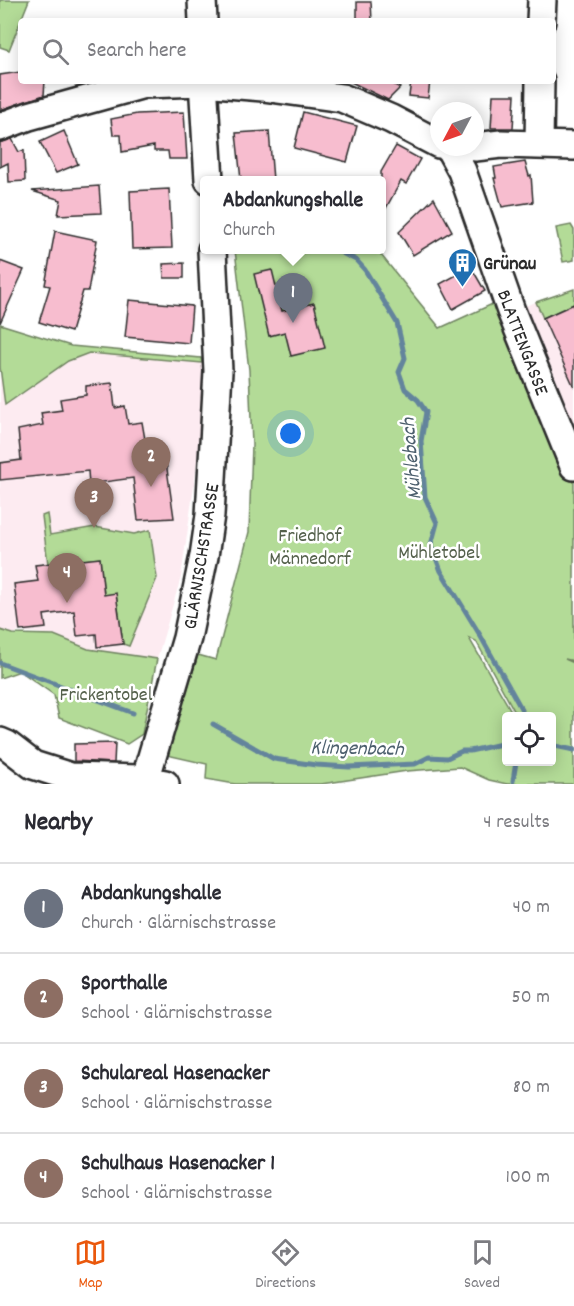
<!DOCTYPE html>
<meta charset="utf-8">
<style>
body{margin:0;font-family:Dekko,sans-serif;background:#f2f2f3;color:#2b2b33}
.controls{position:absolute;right:18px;bottom:18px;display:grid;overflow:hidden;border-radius:6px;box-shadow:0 3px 15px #0003}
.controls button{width:54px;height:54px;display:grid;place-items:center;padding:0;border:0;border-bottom:2px solid #e1e1e2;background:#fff;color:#2b2b33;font:30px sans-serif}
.compass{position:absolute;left:430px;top:102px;width:54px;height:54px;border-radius:50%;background:#fff;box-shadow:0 3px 15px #0003;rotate:229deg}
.you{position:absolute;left:291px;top:434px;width:21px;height:21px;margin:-15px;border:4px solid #fff;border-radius:50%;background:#1a73e8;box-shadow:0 0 0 9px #1a73e833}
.badge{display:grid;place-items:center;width:39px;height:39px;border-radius:50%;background:#ea580c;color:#fff;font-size:20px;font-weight:700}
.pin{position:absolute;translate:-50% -50px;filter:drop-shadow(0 2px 3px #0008)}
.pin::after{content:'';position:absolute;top:32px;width:21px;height:18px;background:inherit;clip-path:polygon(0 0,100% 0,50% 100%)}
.popup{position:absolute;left:200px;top:176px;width:186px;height:78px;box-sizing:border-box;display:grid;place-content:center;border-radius:6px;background:#fff;filter:drop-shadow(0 2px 4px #0005);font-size:20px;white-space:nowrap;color:#7c7c81}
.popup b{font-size:22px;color:#2b2b33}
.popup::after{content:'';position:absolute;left:50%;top:100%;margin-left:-12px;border:12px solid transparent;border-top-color:#fff}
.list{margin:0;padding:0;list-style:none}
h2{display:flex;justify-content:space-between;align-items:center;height:78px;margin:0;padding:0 24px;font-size:26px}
h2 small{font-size:20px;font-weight:400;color:#7c7c81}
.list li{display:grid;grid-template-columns:39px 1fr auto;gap:18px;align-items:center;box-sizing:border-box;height:90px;padding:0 24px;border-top:2px solid #e1e1e2}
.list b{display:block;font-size:22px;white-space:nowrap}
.list p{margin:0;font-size:20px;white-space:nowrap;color:#7c7c81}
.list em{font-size:20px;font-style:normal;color:#7c7c81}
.icon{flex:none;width:33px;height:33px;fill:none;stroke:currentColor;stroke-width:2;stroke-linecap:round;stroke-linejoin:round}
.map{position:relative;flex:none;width:574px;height:784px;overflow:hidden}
.search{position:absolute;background:#fff;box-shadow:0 3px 15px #0003;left:18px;right:18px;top:18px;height:66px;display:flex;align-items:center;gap:15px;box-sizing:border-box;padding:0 21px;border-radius:6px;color:#7c7c81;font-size:22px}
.sheet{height:438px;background:#fff}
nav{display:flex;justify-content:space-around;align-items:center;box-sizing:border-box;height:84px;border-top:2px solid #e1e1e2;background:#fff;font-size:16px;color:#7c7c81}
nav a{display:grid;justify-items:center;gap:3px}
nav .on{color:#ea580c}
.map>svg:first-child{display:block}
.built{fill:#fdebf1}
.green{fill:#b3db97;stroke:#6f8361;stroke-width:1.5;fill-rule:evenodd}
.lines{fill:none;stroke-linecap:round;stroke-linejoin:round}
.stream{stroke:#64849c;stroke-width:5}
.building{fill:#f7bdcf;stroke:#2b2b2b;stroke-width:1.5}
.minor-casing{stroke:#2b2b2b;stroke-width:32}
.minor{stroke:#fff;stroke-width:27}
.labels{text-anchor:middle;stroke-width:5;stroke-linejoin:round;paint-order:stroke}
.poi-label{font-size:20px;font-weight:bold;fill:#2b2b2b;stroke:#fff;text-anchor:start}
.street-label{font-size:20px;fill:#2b2b2b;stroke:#fff}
.park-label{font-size:20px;fill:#54604b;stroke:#fff}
.water-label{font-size:21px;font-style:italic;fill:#4c5f6d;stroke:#fff}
</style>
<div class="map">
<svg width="574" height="784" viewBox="0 0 574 784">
<rect width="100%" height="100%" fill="#fff"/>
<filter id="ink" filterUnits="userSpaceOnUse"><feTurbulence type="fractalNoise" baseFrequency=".0167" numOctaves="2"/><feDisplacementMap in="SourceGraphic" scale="12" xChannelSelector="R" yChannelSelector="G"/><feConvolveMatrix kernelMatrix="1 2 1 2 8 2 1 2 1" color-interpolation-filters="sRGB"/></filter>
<g filter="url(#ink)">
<!-- built -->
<g class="built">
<path d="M574,288v178l-63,-155z"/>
<path d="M0,324l71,22 130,12 5,21 -11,100 -14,98 -24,82 -69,-10 -34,-14 -34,-4 -7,3 -13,-4z"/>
</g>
<!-- green -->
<g class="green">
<path d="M0,0h29l-20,50 -9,-3z"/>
<path d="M571,225l3,5v30l-11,2 -7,-34z"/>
<path d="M235,250h142l63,78 59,-27 42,107 33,73v180l-9,-2 9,4v121h-67l-18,-4 -29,-13 -53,4 -86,13h-86l-29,-5 1,-15 -40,-9 31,-100 18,5 33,-128 3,-87 -3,-75zM469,638l7,3 41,75h35v46h-46v-46h8z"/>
<path d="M574,289v15l-31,14 -7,-16z"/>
<path d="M0,324l71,22 130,12 1,5 -113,-10 -21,8 -63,44 -5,-38z"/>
<path d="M47,514l3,21 45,-8 39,7 16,-4 7,48 -28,68 -6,-2 -7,-50 -12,1 -4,-37 -52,6 -6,-48z"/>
<path d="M0,630l13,4 41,1 34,14 69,10 -15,75 -15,10 -68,-26 -5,-23 -34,-24 -20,7z"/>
</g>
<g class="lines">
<!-- stream -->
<g class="stream">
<path d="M336,250l20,10 9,10 32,53 8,35 -6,14 6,17 13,11 8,12 -5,29 4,56 12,26 -6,22 10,26 39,64 42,75"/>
<path d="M0,663l133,50"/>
<path d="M213,724l61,35 42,6 33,2 66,-3 14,-7 18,1 15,-7h8l36,-8"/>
<path d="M552,743l3,3 19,4"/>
<path d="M513,781l3,-19"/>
</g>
</g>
<!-- building -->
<g class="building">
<path d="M357,2h14l1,19h-15z"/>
<path d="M20,72l1,9h24l-1,14 -44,15v-35z"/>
<path d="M349,81h39l12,7 -12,12z"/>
<path d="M411,81h19l-2,17 -19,-2z"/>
<path d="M493,95h22l-2,33h-22z"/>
<path d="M184,112l3,47h-18l-1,-8h-14v-5l-32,6 -1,-17h-8l-2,-16 26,-5z"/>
<path d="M303,112l54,14 -10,36 -53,-14z"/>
<path d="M64,131l14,33 -22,9 -16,-31z"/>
<path d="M269,131l4,49h-32l-5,-47z"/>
<path d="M12,139l7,13 5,-2 1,31 -16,1 -1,-19 -8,4v-25z"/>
<path d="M396,146l24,13 -14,25 -5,-3 -20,36v-45z"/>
<path d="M525,162l4,14 2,-1 2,27 -31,5 -8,-29h2l-2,-11z"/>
<path d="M99,186l2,27 -43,2 3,-15 -29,-9z"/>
<path d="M169,189l3,59 -40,1 -2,-58z"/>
<path d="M434,198l18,33 -39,24 -14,-23z"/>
<path d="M55,231l42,9 -9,51h-5l-12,41 -32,-10 11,-36 -5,-1z"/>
<path d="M0,261l24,9 -24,53z"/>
<path d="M184,263v15h-20l-1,-14z"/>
<path d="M471,267l14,24 -32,18 -13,-25z"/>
<path d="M272,270l10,41 32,-8 11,45 -34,8 -6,-24 -16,4 -15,-62z"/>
<path d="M129,300l63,6 -3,37 -64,-6z"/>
<path d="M574,304v83l-31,-69z"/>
<path d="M112,383l3,25 10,-2 3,18 14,-2 5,29 17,-3 10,70 -36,2 -5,-42 -44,6 -1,-13 -88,9v-17l21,-3 -3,-30 25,-5 -2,-12 21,-3 -2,-11 26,-4v-9z"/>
<path d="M100,558l4,37 12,-2 7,51 -26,3 -1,-13 -19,2 -3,-25 -30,4 2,13 -26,3 -6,-47 24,-3 -3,-16z"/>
<path d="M115,743l-1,20 -40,-2v-17z"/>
</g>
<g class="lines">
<defs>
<g id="minor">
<path d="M202,0l1,21"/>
<path d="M541,21l1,-21"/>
<path d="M203,81l6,99"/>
<path d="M0,127l29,-11 115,-32 59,-2 60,5 79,11 49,21 48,25"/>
<path d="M539,144l1,-63"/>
<path d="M475,147l26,-3 73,2"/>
<path d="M450,149l12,22 49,140 63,155"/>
<path d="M0,742l7,3 26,20 38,12 67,2 27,5"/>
<path d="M144,784l43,-146 17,-82 6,-41 8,-144 -6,-121"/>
</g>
</defs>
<!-- minor casing -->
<use href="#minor" class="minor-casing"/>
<!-- minor -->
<use href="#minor" class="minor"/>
</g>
</g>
<!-- icons -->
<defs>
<symbol id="building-pin" viewBox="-11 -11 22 30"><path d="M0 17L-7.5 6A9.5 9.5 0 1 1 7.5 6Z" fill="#1f6fb2" stroke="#fff"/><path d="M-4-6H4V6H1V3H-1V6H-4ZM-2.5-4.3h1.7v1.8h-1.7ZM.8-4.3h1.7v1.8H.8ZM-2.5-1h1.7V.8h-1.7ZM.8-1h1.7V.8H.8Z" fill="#fff"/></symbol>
</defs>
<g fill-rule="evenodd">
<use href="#building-pin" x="446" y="246" width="33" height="45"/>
</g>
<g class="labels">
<!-- poi labels -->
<g class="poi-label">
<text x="483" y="269">Grünau</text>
</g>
<!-- street labels -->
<g class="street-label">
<text transform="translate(524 342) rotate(69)" y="7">BLATTENGASSE</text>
<text transform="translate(200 556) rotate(-81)" y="7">GLÄRNISCHSTRASSE</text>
</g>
<!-- park labels -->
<g class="park-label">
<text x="310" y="541">Friedhof<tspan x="310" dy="23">Männedorf</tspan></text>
<text x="439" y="558">Mühletobel</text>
<text x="106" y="700">Frickentobel</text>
</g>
<!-- water labels -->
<g class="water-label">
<text transform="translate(410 459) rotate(-95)" y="7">Mühlebach</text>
<text transform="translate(357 747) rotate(1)" y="7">Klingenbach</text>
</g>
</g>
</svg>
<div class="controls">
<button><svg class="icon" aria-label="locate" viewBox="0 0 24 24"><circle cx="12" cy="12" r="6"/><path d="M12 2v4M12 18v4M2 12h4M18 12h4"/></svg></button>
</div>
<svg class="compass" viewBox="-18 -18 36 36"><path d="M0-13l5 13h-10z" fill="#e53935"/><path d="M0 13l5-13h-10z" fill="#7c7c81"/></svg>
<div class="you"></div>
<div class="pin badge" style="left:293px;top:323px;background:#6b7280">1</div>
<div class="popup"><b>Abdankungshalle</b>Church</div>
<div class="pin badge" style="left:151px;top:487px;background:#8d6e63">2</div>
<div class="pin badge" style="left:94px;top:528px;background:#8d6e63">3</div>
<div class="pin badge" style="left:67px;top:603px;background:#8d6e63">4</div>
<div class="search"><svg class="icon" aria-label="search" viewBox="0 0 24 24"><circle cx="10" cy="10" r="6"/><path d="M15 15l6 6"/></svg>Search here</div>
</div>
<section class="sheet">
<h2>Nearby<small>4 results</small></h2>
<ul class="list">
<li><span class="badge" style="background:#6b7280">1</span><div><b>Abdankungshalle</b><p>Church · Glärnischstrasse</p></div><em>40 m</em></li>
<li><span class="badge" style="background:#8d6e63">2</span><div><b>Sporthalle</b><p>School · Glärnischstrasse</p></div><em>50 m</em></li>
<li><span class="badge" style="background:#8d6e63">3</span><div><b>Schulareal Hasenacker</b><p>School · Glärnischstrasse</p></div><em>80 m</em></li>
<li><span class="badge" style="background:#8d6e63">4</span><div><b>Schulhaus Hasenacker 1</b><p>School · Glärnischstrasse</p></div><em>100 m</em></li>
</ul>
</section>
<nav>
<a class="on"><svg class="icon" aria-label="map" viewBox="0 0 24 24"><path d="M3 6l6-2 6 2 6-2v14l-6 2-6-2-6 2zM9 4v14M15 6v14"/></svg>Map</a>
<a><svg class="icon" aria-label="directions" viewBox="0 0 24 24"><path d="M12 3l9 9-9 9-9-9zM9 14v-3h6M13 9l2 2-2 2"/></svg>Directions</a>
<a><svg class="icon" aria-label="saved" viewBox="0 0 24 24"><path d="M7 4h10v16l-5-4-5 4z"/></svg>Saved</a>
</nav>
